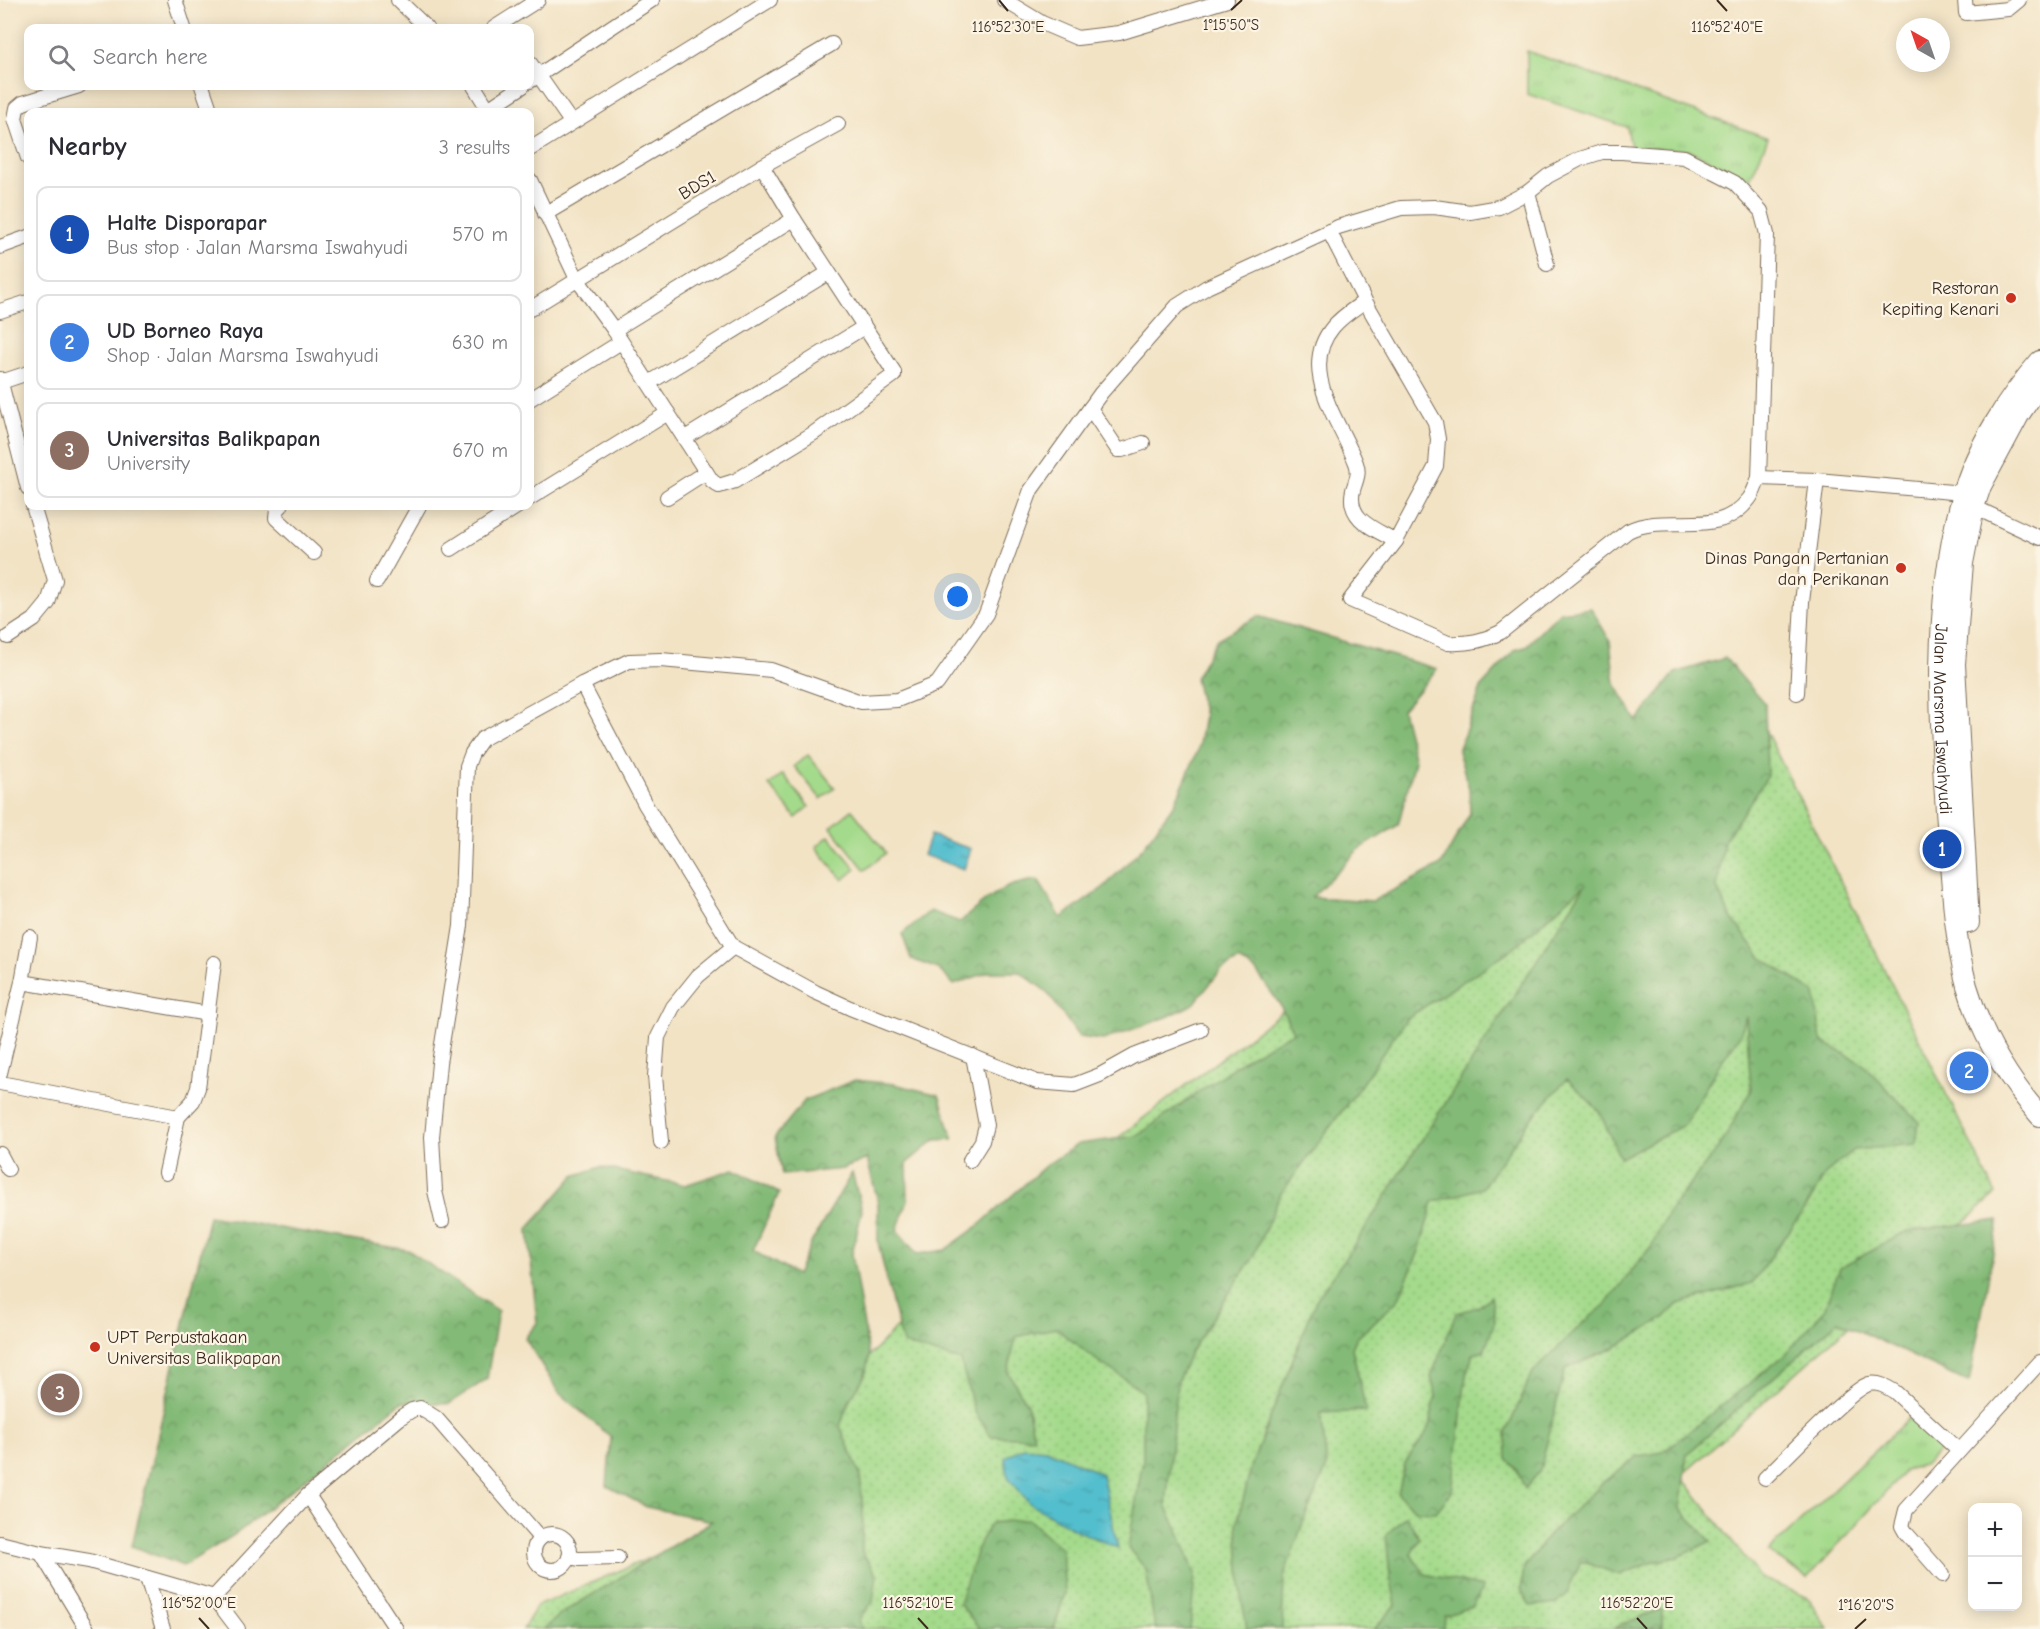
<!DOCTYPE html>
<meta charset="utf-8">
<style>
body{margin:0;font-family:"Comic Neue",sans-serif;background:#f2f2f3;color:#2b2b33}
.controls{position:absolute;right:18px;bottom:18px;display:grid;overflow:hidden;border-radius:12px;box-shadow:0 3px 15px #0003}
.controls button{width:54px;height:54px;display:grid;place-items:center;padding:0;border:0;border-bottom:2px solid #e1e1e2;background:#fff;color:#2b2b33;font:30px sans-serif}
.compass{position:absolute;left:1896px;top:18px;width:54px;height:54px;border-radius:50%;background:#fff;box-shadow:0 3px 15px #0003;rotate:320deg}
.you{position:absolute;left:958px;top:597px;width:21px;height:21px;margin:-15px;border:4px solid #fff;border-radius:50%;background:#1a73e8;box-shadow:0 0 0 9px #1a73e833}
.badge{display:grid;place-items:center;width:39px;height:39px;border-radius:50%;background:#1a73e8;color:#fff;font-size:20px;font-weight:700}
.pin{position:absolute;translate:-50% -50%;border:3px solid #fff;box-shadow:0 2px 6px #0006}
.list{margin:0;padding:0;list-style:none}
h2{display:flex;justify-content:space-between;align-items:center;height:78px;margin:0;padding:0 24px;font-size:26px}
h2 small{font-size:20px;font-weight:400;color:#7c7c81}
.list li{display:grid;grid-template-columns:39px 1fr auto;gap:18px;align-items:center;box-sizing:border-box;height:96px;margin:0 12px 12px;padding:0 12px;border:2px solid #e1e1e2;border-radius:12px}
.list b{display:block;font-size:22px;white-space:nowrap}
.list p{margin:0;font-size:20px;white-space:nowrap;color:#7c7c81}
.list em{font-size:20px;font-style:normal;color:#7c7c81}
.icon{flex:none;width:33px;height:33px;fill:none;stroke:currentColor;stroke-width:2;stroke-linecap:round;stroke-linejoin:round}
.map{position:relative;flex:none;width:2040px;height:1629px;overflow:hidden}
.search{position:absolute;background:#fff;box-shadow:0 3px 15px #0003;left:24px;top:24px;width:510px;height:66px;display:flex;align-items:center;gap:15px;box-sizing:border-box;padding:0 21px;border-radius:12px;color:#7c7c81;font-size:22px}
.panel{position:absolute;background:#fff;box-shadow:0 3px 15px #0003;left:24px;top:108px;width:510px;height:402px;border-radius:12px}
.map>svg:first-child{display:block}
.grass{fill:url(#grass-dots);stroke:#708254;stroke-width:1.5}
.forest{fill:url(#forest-crowns);stroke:#5f724a;stroke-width:1.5}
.park{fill:url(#park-tufts);stroke:#708254;stroke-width:1.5}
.garden{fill:#a4da8b;stroke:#708254;stroke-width:1.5}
.water{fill:url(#water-ripples);stroke:#467476;stroke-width:1.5}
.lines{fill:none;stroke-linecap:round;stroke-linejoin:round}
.minor-casing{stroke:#7b6b58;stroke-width:16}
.highway-casing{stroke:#7b6b58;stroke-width:22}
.minor{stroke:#fff;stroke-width:14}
.highway{stroke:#fff;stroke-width:20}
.ticks{fill:none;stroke:#3b2a1e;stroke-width:2}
.poi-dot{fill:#c8321e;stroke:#fcf5e5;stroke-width:2}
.labels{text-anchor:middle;stroke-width:4.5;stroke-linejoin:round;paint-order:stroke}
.street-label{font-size:18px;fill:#3b2a1e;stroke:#fcf5e5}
.poi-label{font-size:18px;fill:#3b2a1e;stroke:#fcf5e5;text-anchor:end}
.ticks-label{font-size:15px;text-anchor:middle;fill:#3b2a1e;stroke:#fcf5e5;stroke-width:4.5;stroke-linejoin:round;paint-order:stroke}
</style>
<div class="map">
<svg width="2040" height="1629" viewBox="0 0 2040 1629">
<defs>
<pattern id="grass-dots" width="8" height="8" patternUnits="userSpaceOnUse" patternTransform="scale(1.5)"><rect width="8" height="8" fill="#a4da8b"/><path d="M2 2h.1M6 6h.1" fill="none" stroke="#8ebb78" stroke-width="1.8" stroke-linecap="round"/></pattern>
<pattern id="forest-crowns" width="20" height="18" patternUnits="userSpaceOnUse" patternTransform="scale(1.5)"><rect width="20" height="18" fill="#83ba77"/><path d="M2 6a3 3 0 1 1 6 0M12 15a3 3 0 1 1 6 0" fill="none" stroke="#6c9761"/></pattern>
<pattern id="park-tufts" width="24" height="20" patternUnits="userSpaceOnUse" patternTransform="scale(1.5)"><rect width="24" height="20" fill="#a4da8b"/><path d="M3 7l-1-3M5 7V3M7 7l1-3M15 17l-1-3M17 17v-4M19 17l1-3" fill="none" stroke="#8ebb78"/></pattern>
<pattern id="water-ripples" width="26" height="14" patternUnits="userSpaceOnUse" patternTransform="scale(1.5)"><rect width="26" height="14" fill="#52becd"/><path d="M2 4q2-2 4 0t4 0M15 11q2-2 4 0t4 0" fill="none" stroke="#459ba6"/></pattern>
</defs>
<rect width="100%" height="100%" fill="#fcf5e5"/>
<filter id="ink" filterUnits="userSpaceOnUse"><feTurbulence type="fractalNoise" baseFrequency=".0167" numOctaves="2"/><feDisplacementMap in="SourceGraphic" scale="12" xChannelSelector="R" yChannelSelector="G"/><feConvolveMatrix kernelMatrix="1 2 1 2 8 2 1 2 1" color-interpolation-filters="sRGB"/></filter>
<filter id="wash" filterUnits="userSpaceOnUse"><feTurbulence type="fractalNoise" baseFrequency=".008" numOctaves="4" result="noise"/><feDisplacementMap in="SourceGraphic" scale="24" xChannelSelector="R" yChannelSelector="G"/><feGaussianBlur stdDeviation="1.35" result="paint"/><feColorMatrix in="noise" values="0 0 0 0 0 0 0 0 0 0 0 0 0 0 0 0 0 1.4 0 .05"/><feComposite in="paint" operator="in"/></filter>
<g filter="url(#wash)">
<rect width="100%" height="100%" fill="#f2e3c5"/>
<!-- grass -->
<path class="grass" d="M1733,665l263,529 -315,282 80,102 46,19 22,32h-1306l14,-23 161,-69 266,-281z"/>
<!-- forest -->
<g class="forest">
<path d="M1591,608l19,33 5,43 22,37 38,-48 50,-15 40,46 2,73 -43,64 -7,47 13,28 32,42 53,35 6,48 42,23 56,58 -3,22 -63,6 -27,23 -21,36 -53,74 -74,21 -14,14 -48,29 -51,22 -25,102 -15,18 -8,-19 -10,-11 -1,-26 27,-61 51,-50 21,-17 47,-60 16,-32 55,-72 28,-51 -5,-73 -6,18 -21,30 -35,60 -64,33 -21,-47 -32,-32 -38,42 -47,67 -49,14 -14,49 -21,49 -42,39 -4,9 14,63 -45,2 6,54 -22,50 -21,59 -2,53h-35l-5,-28 -5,-77 15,-60 64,-164 41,-59 228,-356 -74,65 -104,68 -49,71 -78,106 -27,62 -63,96 -13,30 -11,123 11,21 18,47 -5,55h-35l-9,-60 -18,-21 15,-89v-67l-16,-12 -28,-18 -44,-34 -39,9 -8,35 19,32 7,34 -43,-2 -17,-25 -13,-50 -58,-17 -10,-37 -15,-65v-40l-11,-43 -24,10 -61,6 -7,-38 30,-37 50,-20 39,4 45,11 14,44 -18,1 -28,23 1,37 -11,30 20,24 28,-4 33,-24 67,-60 33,-22 59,-8 108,-77 48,-27 -14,-29 -23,-32 -17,-11 -18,10 -27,34 -27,13 -64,23 -24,-3 -32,-45 -27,-20h-32l-34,13 -16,-16 -27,-10 -9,-25 28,-23 30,11c28,-24 40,-38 78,-42l23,38 43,-31 39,-40 32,-44 23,-53 6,-34 -9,-38 22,-39 41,-23 179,53 -35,41 13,51 -17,64 -40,25 -46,47 61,4 68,-36 29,-52 -1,-25 -11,-37 24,-65 33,-36 10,-3 35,-35z"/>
<path d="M600,1167l85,18 49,-16 45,24 -26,58 44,24 15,-34 40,-68 10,37 -10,44 17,102 -4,20 -15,23 -10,27 20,48 3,36 -1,42 15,23 -4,26 -14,18 3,10h-318l18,-16 150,-92 -65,-14 -40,-21 4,-49 -52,-44 -34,-55 12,-15 -9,-94 46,-53z"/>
<path d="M209,1216l199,34 90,61 -11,68 -38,25 -47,-2 -166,132 -53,32 -51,-20z"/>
<path d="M1999,1220l-30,163 -131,-62 -151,133 -7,54 31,33 -33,16 -25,5 -33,13 -39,-14 -15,34 -9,8 -27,3 -9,-17 3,-21 22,-30 57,-56 35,-26 25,-4 122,-97 39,-45 16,-42 68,-37z"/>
<path d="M1491,1296l4,25 -11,30 -11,3 -7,21 -14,117 -16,20 -20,-1 -18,-17 7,-31 23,-32 8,-36 -5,-18 25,-64 22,-6z"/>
<path d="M1406,1516l14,23 -9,15 14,20 58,13 -10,19 -28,10 -1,13h-70l22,-24 -6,-30 -4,-40z"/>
<path d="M1028,1519l34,30 3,44 -11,36h-74l-21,-26 21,-62 11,-18z"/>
<path d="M1662,1610v19h-47l4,-4z"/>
</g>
<!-- park -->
<g class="park">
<path d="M1527,51l241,87 -18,41 -62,-29 -57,-3 -4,-20 -100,-33z"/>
<path d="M1909,1418l33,30 -17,16 -19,6 -98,108 -40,-26z"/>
</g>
<!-- garden -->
<g class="garden">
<path d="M808,755l27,33 -14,11 -27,-33z"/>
<path d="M783,774l26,33 -13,11 -27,-33z"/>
<path d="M852,810l34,43 -21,17 -34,-43z"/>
<path d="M829,836l27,33 -13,11 -27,-33z"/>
</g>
<!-- water -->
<g class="water">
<path d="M930,835l41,14 -7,20 -41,-14z"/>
<path d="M1024,1447l22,2 56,25 16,74 -38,-16 -50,-28 -22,-27 -3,-20z"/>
</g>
</g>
<g filter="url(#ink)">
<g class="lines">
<defs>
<g id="minor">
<path d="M175,0l9,28"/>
<path d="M398,0l29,28"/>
<path d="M1004,0l38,23 35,15 42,-5 108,-33"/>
<path d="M1965,0l1,13 42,-4 11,-9"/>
<path d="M494,28l44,-28"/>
<path d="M530,63l41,59"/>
<path d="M530,81l122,-81"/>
<path d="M202,86l9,26"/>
<path d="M474,86l16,26"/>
<path d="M488,109l35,-23"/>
<path d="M530,149l240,-149"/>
<path d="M28,158l-13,-39 2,-11 6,-5 56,-17"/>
<path d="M530,180l47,99 37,51 98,151 7,5 16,-5 79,-48 80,-58v-3l-100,-153 -32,-53"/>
<path d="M1528,192l19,72"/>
<path d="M545,214l287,-170"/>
<path d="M1329,231l36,70 70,121 3,17 -2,27 -40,75c-21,-12 -50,-21 -43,-51 3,-10 7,-17 3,-27 -16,-42 -59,-93 -23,-136 9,-11 21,-18 32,-26"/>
<path d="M0,247l28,-10"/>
<path d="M530,309l232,-143 76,-42"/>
<path d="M0,311l28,-9"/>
<path d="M614,330l180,-111"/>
<path d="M0,379l28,109"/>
<path d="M1,382l27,-9"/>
<path d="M649,383l179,-110"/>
<path d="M530,399l91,-57"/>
<path d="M1090,408l28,42h4l21,-7"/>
<path d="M685,438l179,-111"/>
<path d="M1759,478l58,2 146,13"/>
<path d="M667,497l39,-25"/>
<path d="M530,498l138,-85"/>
<path d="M281,506l-4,4 -1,8 38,35"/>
<path d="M1974,507l66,31"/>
<path d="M451,549l67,-43"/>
<path d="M377,581l42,-75"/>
<path d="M8,637l26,-17 14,-17 7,-23 -22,-74"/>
<path d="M582,684l63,120 88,143 82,45 35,16 187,74 37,3 26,-10 34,-19 67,-26"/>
<path d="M1797,693l5,-91 15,-122"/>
<path d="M22,982l8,-45"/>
<path d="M0,1073l22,-91 186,32"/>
<path d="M0,1083l178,34"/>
<path d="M661,1142l-6,-66 3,-39 15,-30 25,-31 35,-29"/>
<path d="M0,1154l8,15"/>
<path d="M970,1160l12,-19 4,-16 -13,-69"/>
<path d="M166,1173l12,-56 15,-16 5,-13 16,-125"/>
<path d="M442,1221l-7,-30 -3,-54 7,-74 22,-137 6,-160 5,-13 10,-14 100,-55 47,-23 32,-1 110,10 90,32 36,-2 40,-16 49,-70 45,-124 70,-97 76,-87 30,-19 131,-60 63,-19 33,-1 36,5 29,-5 29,-15 20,-16 32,-17 22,-7h20l62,5 51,26 26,28 6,23 -8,244c-3,6 -5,15 -10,21 -31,42 -81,12 -121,32l-127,101c-18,9 -33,12 -53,11l-98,-43 46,-59"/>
<path d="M1765,1478c18,-17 86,-89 104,-94 10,-2 18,3 26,8l64,59"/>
<path d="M308,1495l88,134"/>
<circle cx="552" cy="1552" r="18"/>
<path d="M0,1543l41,10 48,8 125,36 94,-102 93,-78 11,-7 8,-2 16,10 104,120"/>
<path d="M41,1553l46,76"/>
<path d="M569,1557l10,2 39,-1"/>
<path d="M1943,1575l-37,-42 -4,-7 4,-16 134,-148"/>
<path d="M147,1578l16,51"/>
<path d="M214,1597l24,32"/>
</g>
<g id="highway">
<path id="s1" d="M2040,361c-31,35 -65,88 -77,133 -32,112 -24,229 -15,343 4,50 6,101 19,149 14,48 40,92 73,130"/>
<path d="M1969,923l-14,-259 8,-101 11,-56 7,-21 38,-71 21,-31"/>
</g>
</defs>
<!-- minor casing -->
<use href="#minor" class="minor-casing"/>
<!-- highway casing -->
<use href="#highway" class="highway-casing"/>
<!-- minor -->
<use href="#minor" class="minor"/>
<!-- highway -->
<use href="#highway" class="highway"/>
</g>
</g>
<!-- ticks -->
<path class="ticks" d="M999,0l9,11M1717,0l10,11M1231,10l11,-10M199,1618l10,11M918,1618l10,11M1637,1618l10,11M1855,1629l11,-10"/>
<!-- markers -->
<g class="poi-dot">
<circle cx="2011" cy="298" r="6"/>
<circle cx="1901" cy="568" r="6"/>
<circle cx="95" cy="1347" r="6"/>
</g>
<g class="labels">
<!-- street labels -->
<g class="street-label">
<text transform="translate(697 185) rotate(-31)" y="6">BDS1</text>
<text dy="6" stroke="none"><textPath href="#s1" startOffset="382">Jalan Marsma Iswahyudi</textPath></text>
</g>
<!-- poi labels -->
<g class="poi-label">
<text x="1999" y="294">Restoran<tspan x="1999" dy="21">Kepiting Kenari</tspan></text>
<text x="1889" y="564">Dinas Pangan Pertanian<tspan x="1889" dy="21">dan Perikanan</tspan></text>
<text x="107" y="1343" text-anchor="start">UPT Perpustakaan<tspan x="107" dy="21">Universitas Balikpapan</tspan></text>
</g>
</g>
<g class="ticks-label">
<text x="1231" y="30">1°15'50"S</text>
<text x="1008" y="32">116°52'30"E</text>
<text x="1727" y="32">116°52'40"E</text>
<text x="199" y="1608">116°52'00"E</text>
<text x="918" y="1608">116°52'10"E</text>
<text x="1637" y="1608">116°52'20"E</text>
<text x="1866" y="1610">1°16'20"S</text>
</g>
</svg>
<div class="controls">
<button>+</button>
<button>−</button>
</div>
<svg class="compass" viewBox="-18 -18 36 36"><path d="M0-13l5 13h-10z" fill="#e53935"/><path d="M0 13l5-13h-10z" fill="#7c7c81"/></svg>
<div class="you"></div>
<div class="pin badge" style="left:1942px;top:849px;background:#1a4fb4">1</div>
<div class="pin badge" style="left:1969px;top:1071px;background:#3f7fe0">2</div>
<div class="pin badge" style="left:60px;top:1393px;background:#8d6e63">3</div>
<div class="search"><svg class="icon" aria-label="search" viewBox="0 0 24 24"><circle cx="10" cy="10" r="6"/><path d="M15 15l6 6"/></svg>Search here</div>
<section class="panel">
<h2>Nearby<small>3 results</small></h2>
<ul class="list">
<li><span class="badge" style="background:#1a4fb4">1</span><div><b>Halte Disporapar</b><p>Bus stop · Jalan Marsma Iswahyudi</p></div><em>570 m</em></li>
<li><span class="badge" style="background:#3f7fe0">2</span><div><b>UD Borneo Raya</b><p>Shop · Jalan Marsma Iswahyudi</p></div><em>630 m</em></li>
<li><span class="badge" style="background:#8d6e63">3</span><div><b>Universitas Balikpapan</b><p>University</p></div><em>670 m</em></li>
</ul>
</section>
</div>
